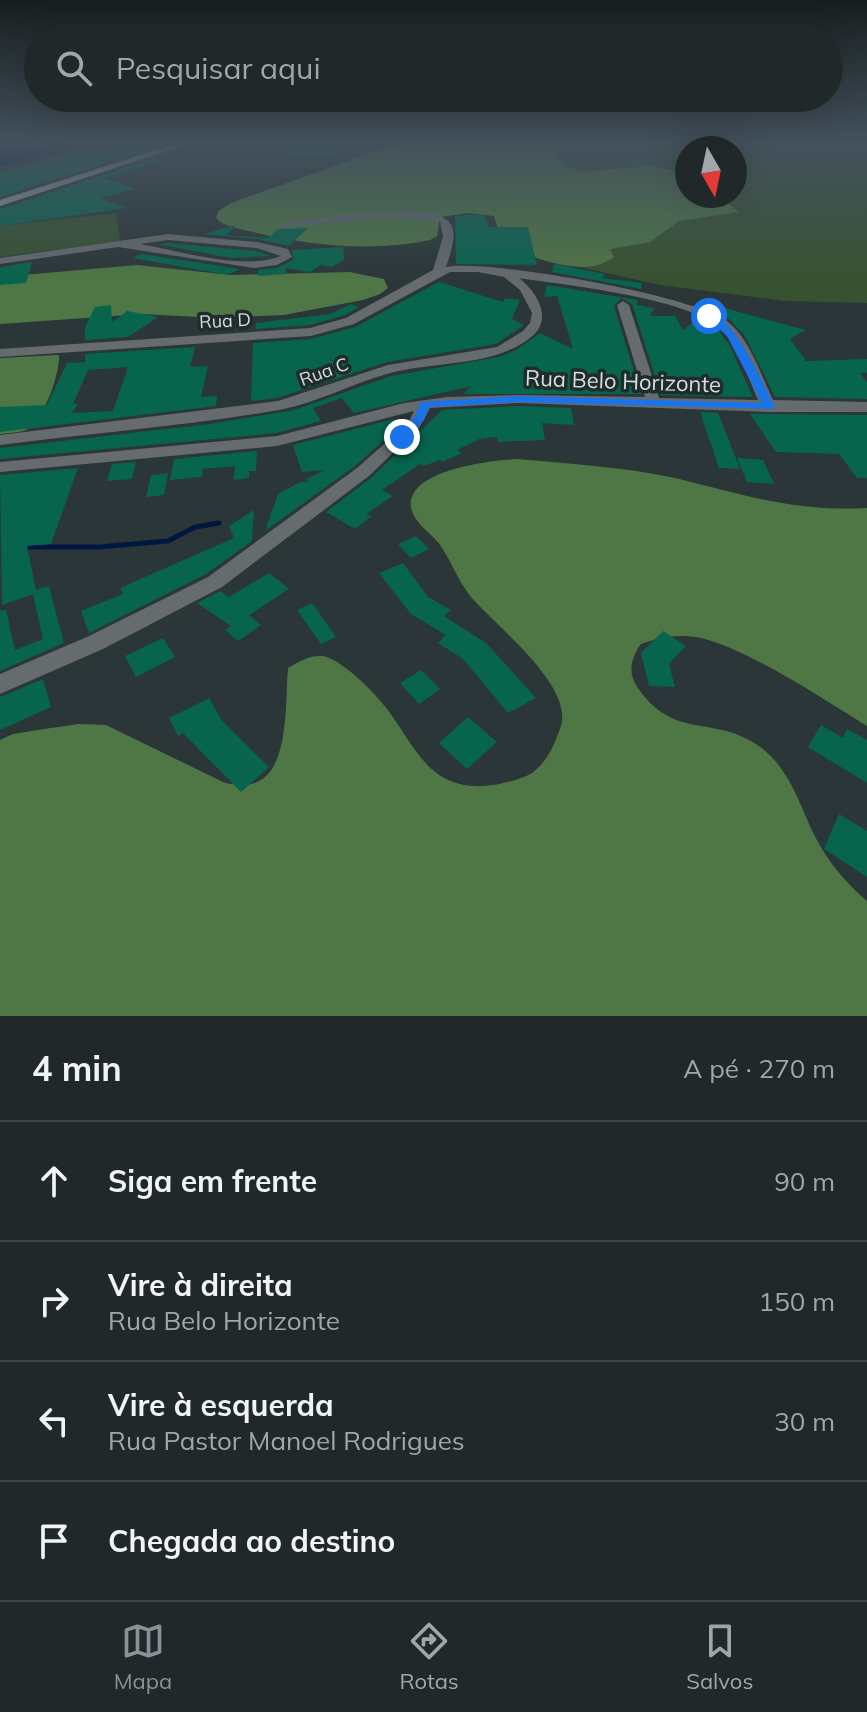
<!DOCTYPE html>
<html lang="pt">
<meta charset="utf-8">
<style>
body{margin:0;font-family:Mulish,sans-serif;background:#2d3435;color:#f1f3f6}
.compass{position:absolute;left:675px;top:136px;width:72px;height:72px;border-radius:50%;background:#202829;box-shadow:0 8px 32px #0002;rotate:171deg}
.stop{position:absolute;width:24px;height:24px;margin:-18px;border:6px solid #1a73e8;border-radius:50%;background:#fff}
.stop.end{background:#1a73e8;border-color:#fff;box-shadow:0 2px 8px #0008}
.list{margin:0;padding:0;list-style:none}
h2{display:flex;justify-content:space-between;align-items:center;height:104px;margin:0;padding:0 32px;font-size:34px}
h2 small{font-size:26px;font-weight:400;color:#a2a6a8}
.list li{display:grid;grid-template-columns:52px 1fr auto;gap:24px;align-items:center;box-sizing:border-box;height:120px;padding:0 32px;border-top:2px solid #3d4446}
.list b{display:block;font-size:30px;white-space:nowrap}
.list p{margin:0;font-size:26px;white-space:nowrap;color:#a2a6a8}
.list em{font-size:26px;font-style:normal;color:#a2a6a8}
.icon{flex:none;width:44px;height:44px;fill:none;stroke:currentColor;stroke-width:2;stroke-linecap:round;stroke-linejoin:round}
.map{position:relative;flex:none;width:867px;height:1016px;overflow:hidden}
.search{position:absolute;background:#202829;box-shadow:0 8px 32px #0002;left:24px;right:24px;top:24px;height:88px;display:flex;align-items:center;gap:20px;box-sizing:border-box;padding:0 28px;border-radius:44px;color:#a2a6a8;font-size:30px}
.sheet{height:584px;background:#202829}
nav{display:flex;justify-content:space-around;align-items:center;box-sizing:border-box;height:112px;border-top:2px solid #3d4446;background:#202829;font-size:22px;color:#a2a6a8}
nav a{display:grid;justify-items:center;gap:4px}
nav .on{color:#8c9099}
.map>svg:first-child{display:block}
.green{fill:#375230;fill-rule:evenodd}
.forest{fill:#4f7745}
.water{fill:#001742}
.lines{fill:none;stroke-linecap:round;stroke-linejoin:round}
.stream{stroke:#001742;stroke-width:5}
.building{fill:#07654e;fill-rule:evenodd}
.minor{fill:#666b6e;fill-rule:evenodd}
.major{fill:#98a2a7;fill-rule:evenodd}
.route{fill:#1a73e8}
.labels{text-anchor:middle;stroke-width:7;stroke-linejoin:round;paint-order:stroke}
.far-street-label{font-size:18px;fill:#d5dddd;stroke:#202c2c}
.street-label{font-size:22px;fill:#d5dddd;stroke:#202c2c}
</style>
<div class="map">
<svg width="867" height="1016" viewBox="0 0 867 1016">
<rect width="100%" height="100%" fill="#2a3637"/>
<!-- green -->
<g class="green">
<path d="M402,142h465v161l-82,-2 -126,-16 -105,-24 -56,-28 -4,-17 -26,-3 -28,4 -3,19 -7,4c-71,14 -138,1 -207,-16l-7,-6 3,-7 12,-8zM687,148h48v48h-48z"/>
<path d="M116,213l4,28 -120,16v-31z"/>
</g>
<!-- forest -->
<g class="forest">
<path d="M402,142h159l-7,5 -2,7 12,12 19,6 64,-6 40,6v24h44l-8,4 16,12 -60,9 -29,21 -40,7 4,8c-30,23 -76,0 -109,-9l-11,-32 -26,-3 -28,4 -3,19 -7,4c-58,12 -117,6 -173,-7 -14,-4 -31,-5 -41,-15l3,-7 12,-8z"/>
<path d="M137,265l94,10 119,-3 34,7 4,9 -8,6 -17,6 -79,15 -67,3 -75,-4 -142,10v-47z"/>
<path d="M59,355c1,19 -15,65 -33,75 -8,3 -18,3 -26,4v-76z"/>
<path d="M518,459c52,5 106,8 157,19 70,17 119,34 192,30v218c-42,-26 -125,-81 -171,-89 -19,-3 -37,1 -55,7 -10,14 -14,29 -3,44 36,52 73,27 118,56 29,19 40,50 53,80 13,30 33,56 58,77v115h-867v-276l13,-6 31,-5 35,-5 27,1 117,57c70,21 61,-70 65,-114 10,-6 22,-13 34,-12 19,2 54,38 65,53 29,38 41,80 98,77 14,-1 35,-6 47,-13 11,-8 20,-22 24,-34 2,-5 5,-12 6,-17 6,-41 -66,-96 -91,-125 -13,-16 -19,-35 -31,-52 -8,-12 -27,-22 -29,-38 -5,-37 81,-47 107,-48z"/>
</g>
<!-- water -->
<path class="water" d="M0,142h105l-105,24z"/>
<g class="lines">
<!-- stream -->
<path class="stream" d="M24,547h75l69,-6 27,-14 24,-4"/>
</g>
<!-- building -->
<g class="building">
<path d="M117,142l49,2 -166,53v-25z"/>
<path d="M268,142h92v4l-45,13 -48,-11z"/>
<path d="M155,158l9,2 -60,18 32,11 -36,9 27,10 -127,18v-17z"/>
<path d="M483,214l6,13h39l9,38 -81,-1 -1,-48z"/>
<path d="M236,225l-10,10 42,3 10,-9 30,-1 -19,18 -32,-7 -54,-5z"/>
<path d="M168,243l88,8 15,5 -41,2 -72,-14z"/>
<path d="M343,247l1,13 -12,7 -11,-2 -11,7 -25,-4 2,6 -29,2v-6l19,-2 16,-8 -1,-10z"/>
<path d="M141,254l99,15 -12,6 -95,-17z"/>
<path d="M32,262l-6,21 -26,2v-18z"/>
<path d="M554,264l51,10 -3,4 40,5 -1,6 -89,-17z"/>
<path d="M439,282l64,20 2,-4 15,2 -8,19 12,6 -28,19 -109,18 -110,36 -26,3 2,-58 58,-4 44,-12z"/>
<path d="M547,285l91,15 -2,5 18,3 -4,8h25l8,14 15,-12 6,3 15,10 11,15 23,51 -92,-2 -29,-91 -11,-6 -7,8 27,88h-178l9,-8 -118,27 -12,-15 -29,10 8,13 -45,12 -276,26v-11l210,-24 84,-14 97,-34 108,-19 17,-7 24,-17 33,16 -16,-53 -13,1z"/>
<path d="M372,299l-27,16 -35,10 -55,4 1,-6 74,-9 21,-10 7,3z"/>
<path d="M111,305l1,17 15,-11 31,6 -30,20 -43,3v-13l10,-20z"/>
<path d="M717,306l89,24 -16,9 16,22 61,-2v14h-7l7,9v17l-92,-2 -30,-61 -16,-17 -19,-10z"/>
<path d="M195,347l-5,20 18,-1 -7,31 16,-1 -1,10 -216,26v-25l47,-2 20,-42 18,-1v-8zM128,367l-15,44 -41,2 6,-9h-5l15,-34z"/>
<path d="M519,406l52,2 3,17 -32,-2 3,17 -47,2 -1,-5 -18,2 -22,11 5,3 -20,9 -2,-2 -16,6 -4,-2 -38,26 11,6 -27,18 6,2 -17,13 -29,-17 45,-34 71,-68z"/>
<path d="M700,412l18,1 22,56 -21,-1z"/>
<path d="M750,414l117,1v63h-10l-18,-24 -63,-2z"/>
<path d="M394,419l6,7 -45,40 -90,65 13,-37 22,-12h8l-2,-3 18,-9 -22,2 -9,-27z"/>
<path d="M257,451l-1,20h-7v7l-15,2 1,-14 -32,3 -1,8 -32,3 4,-21z"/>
<path d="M737,458l26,2 11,24 -27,-2z"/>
<path d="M136,462l-4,17 -25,2 5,-17z"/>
<path d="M78,468l-27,76 -24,2 9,44 13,-4 15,57 -64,28v-61h6l9,40 28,-11 -10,-45 -31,11 -2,-130z"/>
<path d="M168,473l-4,22 -18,2 5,-22z"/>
<path d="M254,510l-2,31 -46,33 -117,59 -8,-22 42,-17 -3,-6 114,-50 -5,-12z"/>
<path d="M416,536l13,13 -18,9 -13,-14z"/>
<path d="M403,563l25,34 23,13 -7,6 42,27 50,55 -28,15 -45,-54 -25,-16 8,-8 -35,-21 -32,-41z"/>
<path d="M269,573l20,16 -40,26 12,10 -23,16 -13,-11 6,-4 -34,-23 23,-12 9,6z"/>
<path d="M312,603l24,34 -15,7 -24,-34z"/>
<path d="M663,631l23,15 -17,18 6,23 -26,-1 -8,-33z"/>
<path d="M163,638l12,19 -39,20 -11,-21z"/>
<path d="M421,670l19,19 -21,15 -19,-21z"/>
<path d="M43,679l8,28 -51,23v-33z"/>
<path d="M209,698l13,23 47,46 -28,25 -58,-59 -5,3 -9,-18z"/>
<path d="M468,717l29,25 -30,27 -28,-26z"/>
<path d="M821,725l22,13 4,-9 20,11v43l-59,-36z"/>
<path d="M839,814l28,17v46l-43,-28z"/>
</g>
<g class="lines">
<!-- minor -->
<g class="minor">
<path d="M415,211c44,4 44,18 31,56 43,-8 246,28 281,54 23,18 34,54 46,79l94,2v10h-98l-250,-9 -89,5 -11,20 -50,48 -147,111 -119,62 -103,45v-20l87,-37 121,-60 149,-109 51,-45 6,-12 -137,35 -277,26v-10l277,-26 127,-33 43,-6 72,-2 126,2 -28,-92 6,-4 6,4 30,93 99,2c-10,-23 -19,-53 -37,-71 -32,-31 -156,-44 -202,-51 19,15 35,42 11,60 -38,29 -95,23 -140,35 -37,10 -73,30 -111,37 -92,16 -186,23 -279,35v-10l278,-34 110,-36 109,-18 26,-16 7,-8 2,-10 -12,-23 -16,-13 -26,-5h-28l-96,52 -43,12 -311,21v-8l310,-21 36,-10 87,-48 10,-33 -3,-16 -48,-4 -110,10 -5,-3 63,-9z"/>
<path d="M168,234l89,8 31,7 4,8 -15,8 -23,3 -136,-21 -118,17v-6zM168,240l89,8 24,8c-38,15 -101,-5 -141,-12z"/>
</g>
<!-- major -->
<path class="major" d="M181,142h13l-194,64v-6z"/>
</g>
<!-- sky -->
<linearGradient id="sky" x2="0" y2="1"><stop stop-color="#171e1e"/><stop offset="0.5" stop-color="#44525e"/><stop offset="1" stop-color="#44525e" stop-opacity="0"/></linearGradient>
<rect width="867" height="284" fill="url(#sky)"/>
<!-- route -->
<path class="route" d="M706,314c29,0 56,69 69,93l-2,2 -254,-7 -90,5 -5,13 -18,19 -10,-2 19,-21 6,-14 98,-6 243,7 -35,-67 -21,-19z"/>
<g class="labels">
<!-- far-street labels -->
<g class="far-street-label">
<text transform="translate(225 321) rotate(-3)" y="6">Rua D</text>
<text transform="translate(324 372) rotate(-20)" y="6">Rua C</text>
</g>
<!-- street labels -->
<g class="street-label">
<text transform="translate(623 381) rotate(2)" y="8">Rua Belo Horizonte</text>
</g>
</g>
</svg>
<svg class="compass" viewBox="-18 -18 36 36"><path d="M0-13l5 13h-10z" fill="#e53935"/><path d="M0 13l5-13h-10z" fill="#a2a6a8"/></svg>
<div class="stop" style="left:709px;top:316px"></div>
<div class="stop end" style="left:402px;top:437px"></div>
<div class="search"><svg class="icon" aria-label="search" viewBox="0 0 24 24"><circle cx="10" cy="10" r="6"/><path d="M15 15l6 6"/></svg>Pesquisar aqui</div>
</div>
<section class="sheet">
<h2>4 min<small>A pé · 270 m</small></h2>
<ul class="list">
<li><svg class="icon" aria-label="ahead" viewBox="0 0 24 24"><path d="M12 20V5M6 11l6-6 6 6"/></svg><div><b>Siga em frente</b></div><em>90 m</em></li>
<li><svg class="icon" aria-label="right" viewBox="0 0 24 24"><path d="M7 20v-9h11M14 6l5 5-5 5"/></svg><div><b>Vire à direita</b><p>Rua Belo Horizonte</p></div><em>150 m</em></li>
<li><svg class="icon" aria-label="left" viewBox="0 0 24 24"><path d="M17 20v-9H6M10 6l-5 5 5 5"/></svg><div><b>Vire à esquerda</b><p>Rua Pastor Manoel Rodrigues</p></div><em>30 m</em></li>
<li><svg class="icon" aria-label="arrive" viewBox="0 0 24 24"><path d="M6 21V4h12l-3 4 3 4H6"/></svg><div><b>Chegada ao destino</b></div></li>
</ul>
</section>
<nav>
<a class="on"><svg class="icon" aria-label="map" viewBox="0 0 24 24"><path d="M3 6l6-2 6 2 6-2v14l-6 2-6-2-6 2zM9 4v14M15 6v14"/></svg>Mapa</a>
<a><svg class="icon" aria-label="directions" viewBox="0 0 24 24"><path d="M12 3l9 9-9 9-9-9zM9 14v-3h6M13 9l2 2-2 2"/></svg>Rotas</a>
<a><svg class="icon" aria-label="saved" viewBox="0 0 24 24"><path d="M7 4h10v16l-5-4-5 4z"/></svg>Salvos</a>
</nav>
